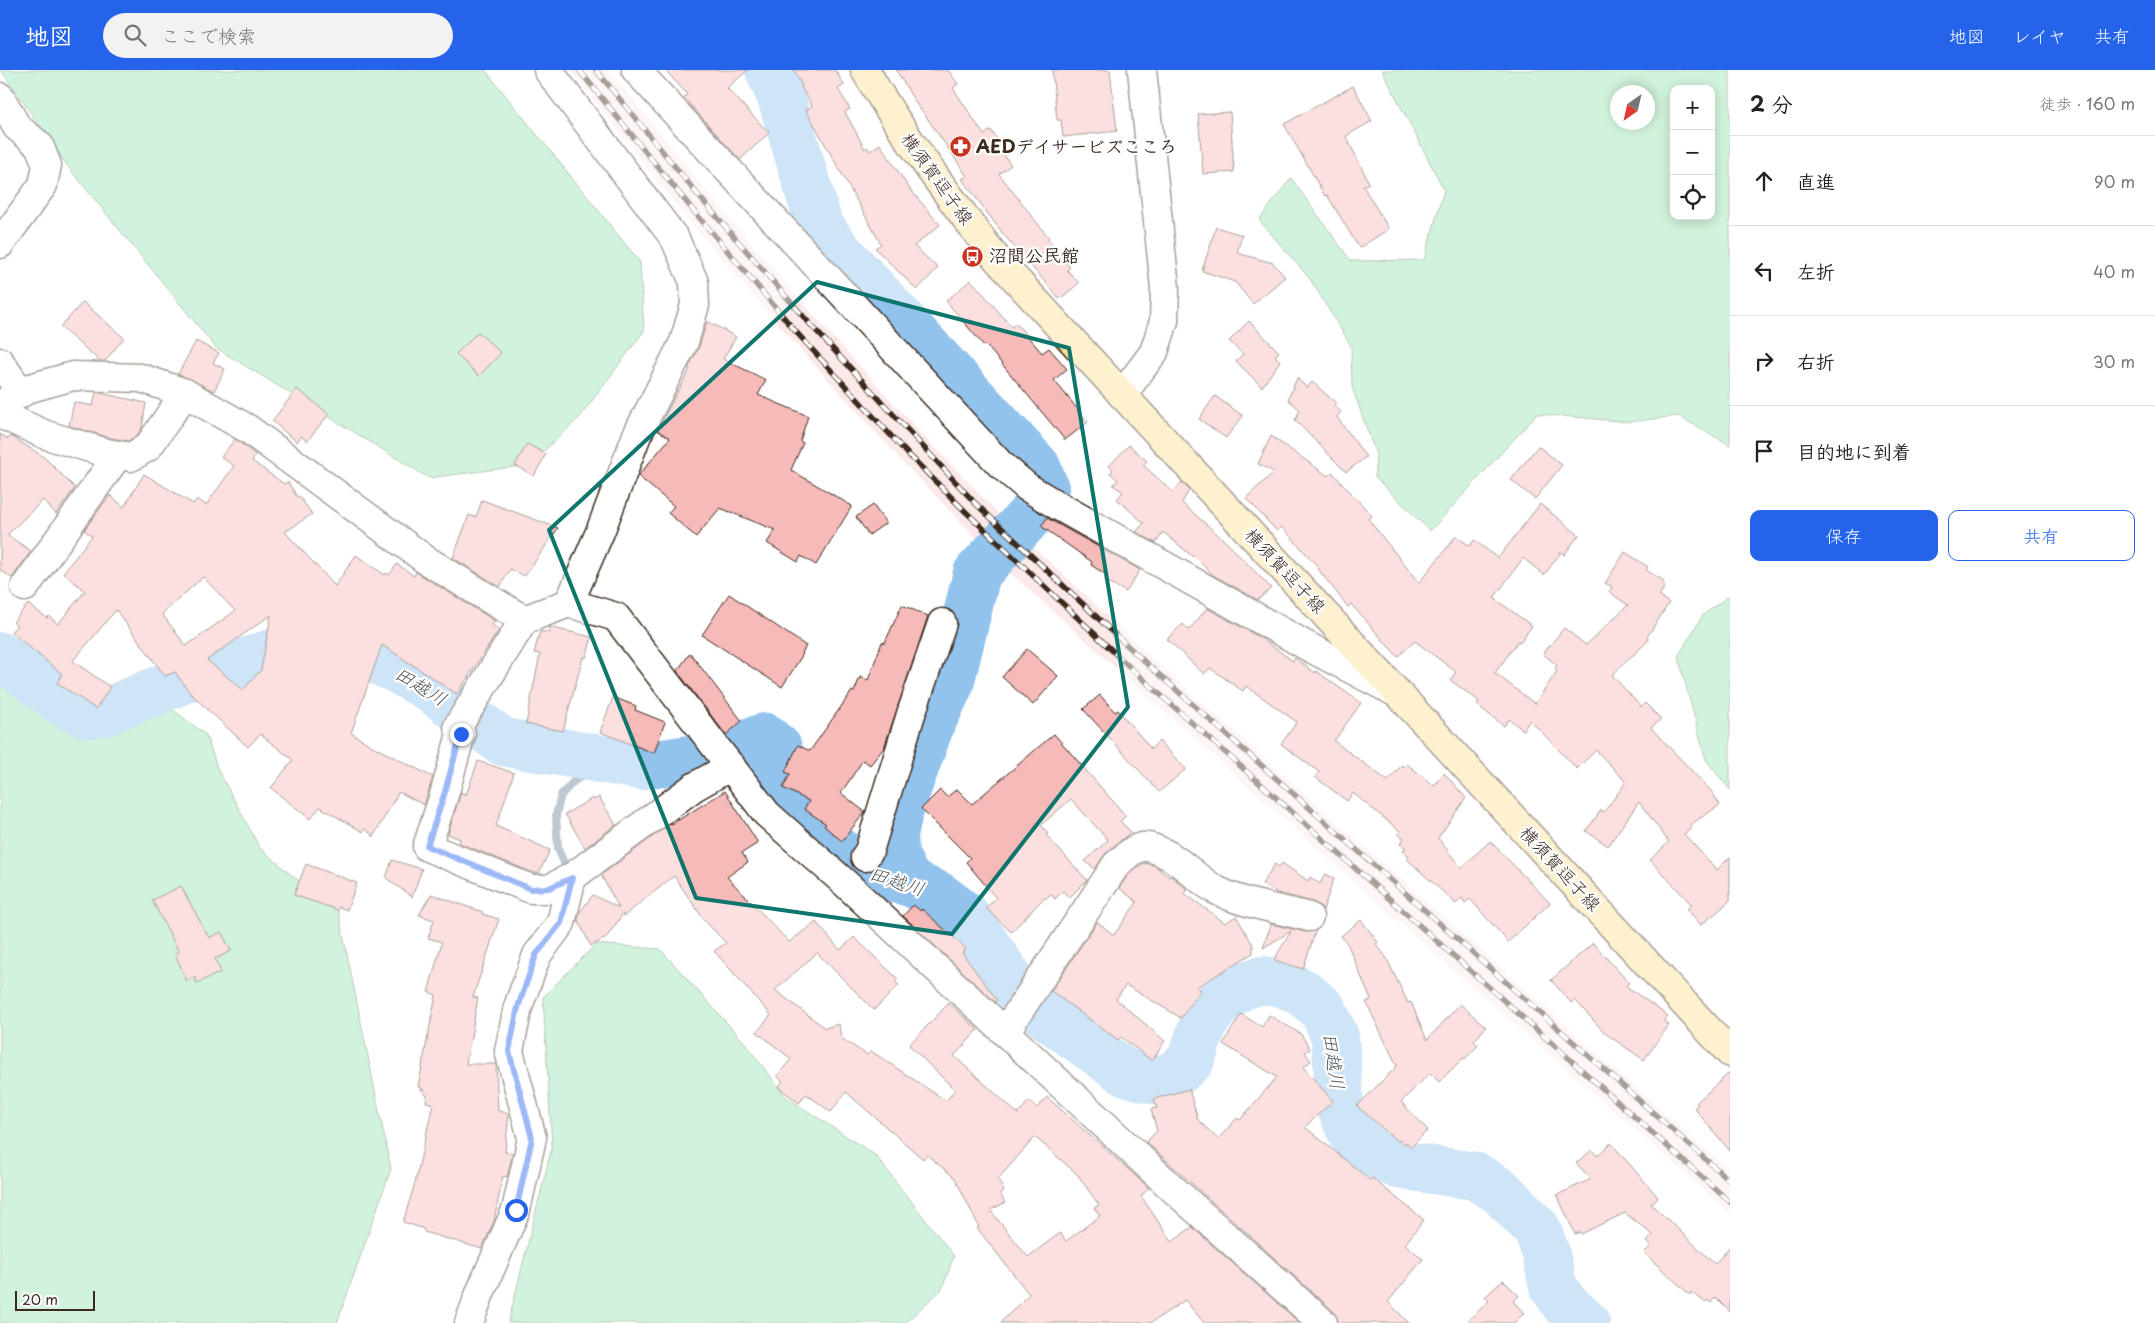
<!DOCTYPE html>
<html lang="ja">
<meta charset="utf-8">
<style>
body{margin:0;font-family:"Playpen Sans","Klee One",sans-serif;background:#f2f2f2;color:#222}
.controls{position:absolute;right:15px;top:15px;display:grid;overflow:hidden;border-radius:10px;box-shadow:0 2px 12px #0003}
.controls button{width:45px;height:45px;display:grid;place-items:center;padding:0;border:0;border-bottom:1px solid #e0e0e0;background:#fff;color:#222;font:25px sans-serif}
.compass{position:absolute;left:1610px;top:15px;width:45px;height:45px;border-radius:50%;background:#fff;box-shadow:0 2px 12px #0003;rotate:214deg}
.scale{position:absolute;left:15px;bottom:12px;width:80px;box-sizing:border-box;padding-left:5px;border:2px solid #3b2a1e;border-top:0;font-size:14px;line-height:18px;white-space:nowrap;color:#3b2a1e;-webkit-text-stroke:4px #fff;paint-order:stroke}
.stop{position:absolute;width:15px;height:15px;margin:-11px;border:4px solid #2563eb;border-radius:50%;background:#fff}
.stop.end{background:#2563eb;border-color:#fff;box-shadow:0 1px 5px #0008}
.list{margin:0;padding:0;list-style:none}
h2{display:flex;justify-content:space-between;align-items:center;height:65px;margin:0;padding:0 20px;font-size:21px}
h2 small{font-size:16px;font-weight:400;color:#767676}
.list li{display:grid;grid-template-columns:32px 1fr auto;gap:15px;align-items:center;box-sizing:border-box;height:90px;padding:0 20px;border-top:1px solid #e0e0e0}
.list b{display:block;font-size:19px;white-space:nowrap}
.list em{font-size:16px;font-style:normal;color:#767676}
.actions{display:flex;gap:10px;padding:15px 20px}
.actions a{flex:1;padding:11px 0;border:1px solid #2563eb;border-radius:10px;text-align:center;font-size:18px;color:#2563eb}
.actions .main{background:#2563eb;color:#fff}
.icon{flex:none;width:28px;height:28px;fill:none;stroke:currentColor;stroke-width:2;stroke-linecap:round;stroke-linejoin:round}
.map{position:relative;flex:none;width:1730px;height:1253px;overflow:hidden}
header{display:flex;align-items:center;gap:30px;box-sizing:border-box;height:70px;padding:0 25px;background:#2563eb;color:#fff}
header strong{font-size:24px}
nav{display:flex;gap:28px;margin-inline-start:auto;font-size:18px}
.search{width:350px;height:45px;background:#f2f2f2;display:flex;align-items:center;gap:12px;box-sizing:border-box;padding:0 18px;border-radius:28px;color:#767676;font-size:19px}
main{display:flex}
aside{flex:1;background:#fff}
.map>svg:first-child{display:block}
.built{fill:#fceaea}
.green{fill:#99e2b2;stroke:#6a8668;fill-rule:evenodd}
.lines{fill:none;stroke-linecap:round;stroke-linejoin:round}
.stream{stroke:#6f869a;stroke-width:8}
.river{stroke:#92c3ed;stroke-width:48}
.building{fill:#f6bab9;stroke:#3b2a1e;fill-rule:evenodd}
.street-casing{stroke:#3b2a1e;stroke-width:31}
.secondary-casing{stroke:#3b2a1e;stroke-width:31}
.primary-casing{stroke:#3b2a1e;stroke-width:31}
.street{stroke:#fff;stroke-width:28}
.secondary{stroke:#fff;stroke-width:28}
.primary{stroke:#fadf96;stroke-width:28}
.rail-casing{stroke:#3b2a1e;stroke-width:5.5}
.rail{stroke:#fff;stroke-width:4;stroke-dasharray:11;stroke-linecap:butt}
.route{stroke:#2563eb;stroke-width:6}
.marked{fill:none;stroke:#0f766e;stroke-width:4;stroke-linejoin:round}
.labels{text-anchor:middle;stroke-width:4.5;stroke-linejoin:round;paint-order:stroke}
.poi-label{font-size:18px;font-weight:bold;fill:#3b2a1e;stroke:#fff;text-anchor:start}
.street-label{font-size:18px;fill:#3b2a1e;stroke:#fff}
.water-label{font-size:19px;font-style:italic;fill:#55585c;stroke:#fff}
</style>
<header>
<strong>地図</strong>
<div class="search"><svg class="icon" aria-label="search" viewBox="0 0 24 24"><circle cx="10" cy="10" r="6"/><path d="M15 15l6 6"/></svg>ここで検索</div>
<nav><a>地図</a><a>レイヤ</a><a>共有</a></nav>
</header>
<main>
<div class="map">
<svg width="1730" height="1253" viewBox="0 0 1730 1253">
<rect width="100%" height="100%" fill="#fff"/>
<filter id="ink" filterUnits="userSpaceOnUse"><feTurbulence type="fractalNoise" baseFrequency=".02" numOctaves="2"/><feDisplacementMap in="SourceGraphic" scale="10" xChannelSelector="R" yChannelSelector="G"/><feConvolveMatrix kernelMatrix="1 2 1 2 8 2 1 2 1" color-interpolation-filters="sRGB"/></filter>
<g filter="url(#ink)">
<!-- built -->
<g class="built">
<path d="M570,0h39l101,125 105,122 107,117 79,82 -23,24 -80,-83 -107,-118 -106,-123z"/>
<path d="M1033,476l119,112 578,513v42l-319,-280 -402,-361z"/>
</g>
<!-- green -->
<g class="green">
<path d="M1,0h484l155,192 4,69 -64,86 -51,48 -100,13 -213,-130 -147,-180z"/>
<path d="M1382,0h348v375l-52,-29 -49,6 -92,-8 -107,117 -55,-54 1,-22 -24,-68 -1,-41 -41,-67 -51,-59 32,-42 60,83 73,-1 20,-70zM1674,19h37v127h-37zM1648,22v30h-30v-30z"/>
<path d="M1730,525v195l-24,-30 -28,-104 25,-41z"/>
<path d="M0,595l77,35 78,-4 51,39 12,35 42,78 35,30 43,32 53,259 -54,154h-337z"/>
<path d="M596,874l64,5 85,94 41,54 89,58 79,101 -12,33 -37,34h-397l44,-176 -9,-150z"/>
</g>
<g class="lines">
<!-- stream -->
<path class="stream" d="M567,800l-9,-21 -2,-34 5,-20 12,-13 34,-22"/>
<!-- river -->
<g class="river">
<path d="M769,0l13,30 37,125 20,27 198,215 8,21 -5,17 -63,68 -27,111 -21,45 -30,83 -5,23 1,20 13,27"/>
<path d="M0,586c21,13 69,56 89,58 5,0 11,-2 16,-2l92,-38 37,-8 71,-25 27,1 64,27 35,20 72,53 138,24 49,-7 75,-22 13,11 -5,48 94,78 41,8 30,13 28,21 50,72 32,29 77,55 28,8 20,-4 18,-16 12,-35 14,-21 24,-18 22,-6 20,3 22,11 18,16 12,27 5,69 12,28 19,18 27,13 77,11 25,15 37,38 9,25 7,32 12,18 21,19"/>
</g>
</g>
<!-- building -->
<g class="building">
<path d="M665,0h83l-21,18 42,45 -29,27 -56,-62 3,-4z"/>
<path d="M794,0h41l9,15 -6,4 12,20 -5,3 20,37 2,-2 3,4 10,-7 29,44 31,37 -26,21 24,22 -21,22 -42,-42 6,-4 -75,-134 6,-4 -11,-19 1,-1z"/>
<path d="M896,0h52l10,14 -5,4 31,47 7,-5 15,23 -2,2 7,10 -12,9 50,64 -1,1 7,8 -2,2 17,18 -3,3 12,13 -19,16 -56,-64 -42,-56 5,-3 -46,-67 -1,1z"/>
<path d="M1052,0h58l7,61 -54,6 -2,-17h-4z"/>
<path d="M1353,16l19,35 -26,15 23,47 -6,3 26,43 -30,19 -32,-53 -2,1 -41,-72z"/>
<path d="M1230,42l4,60 -31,2 -5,-60z"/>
<path d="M1216,157l26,8 -5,18 36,10 12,14 -32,27 -18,-22 -33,-11z"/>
<path d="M971,210l41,47 4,-4 26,30 7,-5 18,21 -13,11 34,42 -23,18 -79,-95 -2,1 -38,-45z"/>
<path d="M83,232l41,36 -19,23h-5l-40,-34z"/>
<path d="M707,251l29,16 -13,22 43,21 -8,15 50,21 -8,25 3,2 -12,27 61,36 -36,59 -15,-9 -3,6 -31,-19 8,-13 -55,-22 -24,29 -28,-24 6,-7 -36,-30 32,-38 -13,-8 33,-61 -2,-1 11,-21z"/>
<path d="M1249,251l30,31 -4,4 5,5 -18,26 -26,-26 7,-7 -14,-13z"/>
<path d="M478,262l23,21 -22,23 -23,-22z"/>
<path d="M196,271l23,12 -6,10 12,6 -11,22 -36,-17z"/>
<path d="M1297,308l10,10 5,-6 24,21 -2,2 7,7 -4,5 29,40 -20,15 -51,-52 5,-10 -12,-11z"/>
<path d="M297,319l32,25 -22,27 -6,-5 -4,6 -25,-21z"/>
<path d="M96,322l50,11 -4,25 -5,7 -9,6 -17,-3 -42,-12 5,-24 19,4z"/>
<path d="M1215,326l28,20 -17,22 -27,-19z"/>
<path d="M0,364l8,5 3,-3 33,21 31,31 -19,26 -13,-14 -36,35 24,16 -19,27 -12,-8z"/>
<path d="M1271,366l57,40 4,-4 40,44 -4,3 51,64 37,-47 14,10 4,-6 24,18 42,-54 39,31 -15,20 -3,-3 -17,23 -21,-17 -29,40 38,28 -12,16 -2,-1 -23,32 40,31 22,-33 -2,-3 2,-3 -14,-11 21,-26 22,17 42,-40 -19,-13 3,-5 -7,-4 20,-31 23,15 -2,3 18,11 -2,3 3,2 -6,10 10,7 -22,34 2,3 -37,35 29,32 4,-4 16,16 -10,9 60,63 9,14 -30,20 2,3 -8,6 33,36 13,-13v43l-8,8 -21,17 -14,-16 5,-4 -42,-45 19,-18 -30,-40 -31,44 -22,-15 15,-21 3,2 22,-30 -30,-32 -19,19 -47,-49 -7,10 -14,-11 -5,7 -27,-21 2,-4 -29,-21 6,-8 -41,-31 -17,16 -47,-53 -3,3 -30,-38 1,-1 -37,-41 -5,4 -31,-33 28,-26 -16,-8z"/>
<path d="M235,369l21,16 -4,6 32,23 4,-2 9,15 2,-1 13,18 -27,18 50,54 21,-31 29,20 1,-2 3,2 8,-11 17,12 2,-4 79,49 -3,4 7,5 -42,64 -75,-49 -31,88 21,13 61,31 -9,28 -25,-13 -26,45 -1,-3 -8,-5 -1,3 -43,-25 -10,12 -39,-31 22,-28 -33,-26 -12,13 -57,-53 -16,-22 -10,4 -49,-66 -43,51 37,26 -14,22 -39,-26 5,-9 -51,-42 6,-7 -4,-3 15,-18 19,14 2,-2 9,8 27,-33 -22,-18 29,-37 -8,-6 26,-35 14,12 20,-33 49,30 4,-5 9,6 28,-39 -13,-9zM203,507l32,34 -49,35 -24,-32zM271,545l-10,55 -18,20 -36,-30z"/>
<path d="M527,374l19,10 -12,22 -19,-11z"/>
<path d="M1129,375l18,16 -4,4 30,27 9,-10 7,8 -7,13 43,38 46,47 -13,12 -45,-25 -19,-19 -1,1 -30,-25 -7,11 -20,-11 8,-9 -27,-24 6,-7 -10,-7 5,-5 -8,-7 3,-3 -4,-4z"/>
<path d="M1538,376l24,19 -27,34 -24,-19z"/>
<path d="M482,430l76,28 -33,48 -15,-7 -10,18 -47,-29 16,-43 7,2z"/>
<path d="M873,435l13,18 -17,12 -13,-18z"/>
<path d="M1047,448l93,52 -14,22 -21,-12 3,-4 -17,-11 1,-3 -51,-36z"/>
<path d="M729,524l77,52 -4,7 1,1 -21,33 -80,-52z"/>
<path d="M902,535l26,11 -44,132 -14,17 -7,-5 -22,33 24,19 -23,29 -18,-15 2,-2 -22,-15 5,-8 -26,-13 7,-14 -5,-2 13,-27 12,6 42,-60 2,1 6,-15 8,3 14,-38 3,1 1,-3z"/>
<path d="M1207,538l52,29 34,24 2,-3 20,15 1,-2 45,32 -27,38 54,40 14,-16 2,2 3,-3 27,22 10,-13 22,25 -28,40 23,30 29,-27 60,62 -42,39 -38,-43 -5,4 -3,-5 -6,6 -49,-45 2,-3 -6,-5 3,-3 -6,-4 4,-6 -6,-4 2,-3 -47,-38 -6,8 -32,-24 4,-5 -38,-28 16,-22 -51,-36 -3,5 -33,-23 -6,6 -37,-35 16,-15 6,6z"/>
<path d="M549,557l43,10 -6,21 -3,-1 -20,74 -37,-7 14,-70 -6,-1 6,-22 10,2z"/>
<path d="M1027,579l31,27 -25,29 -31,-28z"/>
<path d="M690,583l52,68 -16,14 -49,-64z"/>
<path d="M1100,625l15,17 3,-2 33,39 8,-8 27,28 -27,23 -76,-83z"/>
<path d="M613,627l23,9 -1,4 30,12 -11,31 -54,-21z"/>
<path d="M1054,664l72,82 -6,5 11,11 -26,22 -10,15 -10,-8 23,-21 -37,-41 -30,26 7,8 -2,2 41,45 -18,18 -6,-7 -8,8 -4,-5 -6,5 -1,-1 -33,34 -25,-24 10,-10 -30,-36 4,-4 -49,-49 19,-19 7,7 10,-8 15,15z"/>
<path d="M478,691l36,12 -18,53 54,24 -11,23h-5l-75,-30 1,-4 -12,-5 13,-42 5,3z"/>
<path d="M725,721l33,52 -16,10 6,9 -21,15 62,65 27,-20 24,28 14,-13 44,42 -3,3 4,3 -25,25 -57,-57 -42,37 50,38 14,-4 2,14 26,17 4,-4 75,50 9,-11 -46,-45 40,-42 29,27 -24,26 64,58 11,-13 8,7 10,-11 102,91 -8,8 31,46 20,-15 108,96h-96l-19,-23 -34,23h-151l29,-29 -52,-66 2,-1 -24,-49 -28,-23 -4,4 -77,-67 -15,20 -25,-18 -7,9 -21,-16 5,-6 -6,-5 14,-17 -34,-27 14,-17 -57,-64 12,-8 -22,-23 -30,-44 -50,40 -1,-2 -17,24 -15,8 -13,-25 1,-8 14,-18 26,13 -18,-33 70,-52 1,1zM1035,1067l42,37 22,31 -5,3 6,8 -34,25 -6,-8 -32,24 -38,-47 15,-7 -5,-10 4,-2 -6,-12z"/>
<path d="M599,727l17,28 -31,23 -20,-34 28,-16 1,2z"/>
<path d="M392,790l30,9 -10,28 -26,-19z"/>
<path d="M1143,793l11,2 15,12 2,-1 16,13 -3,4 41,30 11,-7 17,29v8l-56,34 4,3 -20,28 -55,-33 -10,14 49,42 -13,20 -31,-24 -3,3 -67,-49 46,-69 17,13 23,-33 -18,-14 9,-13z"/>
<path d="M1282,793l26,18 2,-4 10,7 5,-10 9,4 -11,32 -3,-4 -7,-4 -36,-9 -15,-9 13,-20 4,3z"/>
<path d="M306,794l51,19 -10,27 -8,-3 -1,3 -44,-15z"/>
<path d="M181,816l28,52 12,-6 10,19 -16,8 6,13 -24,11 -2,-6 -8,4 -12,-27 4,-2 -27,-52z"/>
<path d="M431,824l52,18 -1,2 17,5 -26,78 5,1 -12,66h30l2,47 11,2 -4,39 8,1 -6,24 -4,-1 -9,45 -12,28 -58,-17v-3l-21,-7 12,-39 18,-79 -7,-2 1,-7 -3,-1v-4h-3l1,-2 -4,-1 18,-92 -8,-3 14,-50 -14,-4 6,-18 -15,-5z"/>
<path d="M913,835l8,6 1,-2 44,40 -4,4 35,47 -2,2 -92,-86z"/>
<path d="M1361,850l17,22 -2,2 10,13 22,46 3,-1 16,38 33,-36 26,23 -12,14 4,4 -13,14 -2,-1 -24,24 -9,-9 -29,29 27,28 -17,17 -5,-5 -2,3 -5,-5 -2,1 -40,-35 40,-40 -31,-64 5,-2 -23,-55 -7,-9z"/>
<path d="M1271,854l34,8 11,-2 -13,39 -29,-9 17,-29 -28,17z"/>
<path d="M1593,873l36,40 -3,3 42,30 -4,5 5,4 -25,35 -39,-27 -30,-33 -4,3 -20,-23z"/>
<path d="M1241,944l21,13 7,-12 32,19 9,15 -5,3 6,9 -8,6 30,34 -28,26 65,53 2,-2 52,42 -19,24 18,15 -35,43 21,21h-71l-5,-12 -187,-169 11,-11 -6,-22 6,-1 -3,-9 35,-10 9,31 20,19 19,-21 3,2 37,-43 -54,-33z"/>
<path d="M1730,1002v79l-36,-43 4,-3 -2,-2z"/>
<path d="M1611,1073l47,54 -7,7 64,60 15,-18v66l-15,-15 -4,6 -4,-3 -2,2 -14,-10 -1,3 -46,-42 7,-7 -4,-4 6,-7 -28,-22 -44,21 -1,-2 -5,2 -18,-39 34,-16 -15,-16 16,-13 5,6z"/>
<path d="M1503,1210l16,16 -6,5 11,12 -10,10h-48l23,-22 -4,-4z"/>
</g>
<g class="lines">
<defs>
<g id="street">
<path d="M548,0l127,169 19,43 1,23 -11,37 -47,93 -37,97 -31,71"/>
<path d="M636,0l364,394 27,23 28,17 252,142 88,46"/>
<path d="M0,27l17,30 22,18 8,20 -4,20 -43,59"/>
<path d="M0,292l21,31"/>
<path d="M0,335l30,-17 43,-12 68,2 44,15 63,36 178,131 98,60 45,-17 47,14 151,197 78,69 327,305 151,135"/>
<path d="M0,344l46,21 61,18 24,4 17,-10 37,-54"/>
<path d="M25,517l93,-132"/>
<path d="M524,550l-66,106 3,8 -17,61 -17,52 104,42h18l23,-12 122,-90 37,-21"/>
<path d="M865,787l4,-6 42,-137 31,-91"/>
<path d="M1005,962l111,-167c10,-9 21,-22 36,-17 24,7 43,30 64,42 26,14 64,19 93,27"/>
<path d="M469,1253l11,-30 36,-83 16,-72 -23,-87 9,-44 19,-52 24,-32 11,-46"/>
</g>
<path id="secondary" d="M1122,325l32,-43 10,-31 1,-33 -23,-218"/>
<path id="primary" d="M865,0c39,67 85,128 132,189l733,794"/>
</defs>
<!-- street casing -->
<use href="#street" class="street-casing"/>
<!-- secondary casing -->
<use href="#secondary" class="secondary-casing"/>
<!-- primary casing -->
<use href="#primary" class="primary-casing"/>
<!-- street -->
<use href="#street" class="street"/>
<!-- secondary -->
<use href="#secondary" class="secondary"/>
<!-- primary -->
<use href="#primary" class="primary"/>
<defs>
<g id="rail">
<path d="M579,0l113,139 105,124 108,118 61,61 170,161 594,529"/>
<path d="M596,0l107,131 106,122 166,180 171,160 584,518"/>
</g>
</defs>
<!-- rail casing -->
<use href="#rail" class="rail-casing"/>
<!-- rail -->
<use href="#rail" class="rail"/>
</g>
</g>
<g class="lines" filter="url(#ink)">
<!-- route -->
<path class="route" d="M461,664l-17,61 -17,51 104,43 18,-1 23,-10 -11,45 -25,32 -18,52 -9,44 23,87 -16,72"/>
</g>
<!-- marked area -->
<path d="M0 0H1730V1253H0ZM817,212l252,66 59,359 -176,227 -256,-36 -147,-368z" fill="#fff" fill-opacity=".55" fill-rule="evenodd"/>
<path class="marked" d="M817,212l252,66 59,359 -176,227 -256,-36 -147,-368z"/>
<!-- icons -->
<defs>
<symbol id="pharmacy-disc" viewBox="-11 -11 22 22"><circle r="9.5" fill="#c8321e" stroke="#fff"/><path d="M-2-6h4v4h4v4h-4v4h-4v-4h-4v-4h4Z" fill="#fff"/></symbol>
<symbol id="bus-disc" viewBox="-11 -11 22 22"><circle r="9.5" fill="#c8321e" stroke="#fff"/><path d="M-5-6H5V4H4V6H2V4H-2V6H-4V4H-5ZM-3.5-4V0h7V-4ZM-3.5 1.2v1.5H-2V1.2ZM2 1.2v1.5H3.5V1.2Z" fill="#fff"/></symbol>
</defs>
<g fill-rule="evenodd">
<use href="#pharmacy-disc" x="948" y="64" width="25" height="25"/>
<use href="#bus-disc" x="960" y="174" width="25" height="25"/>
</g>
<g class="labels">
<!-- poi labels -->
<g class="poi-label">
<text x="976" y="83">AEDデイサービズこころ</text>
<text x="989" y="192">沼間公民館</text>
</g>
<!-- street labels -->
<g class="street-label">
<text transform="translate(937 109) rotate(54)" y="6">横須賀逗子線</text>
<text transform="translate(1285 501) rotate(47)" y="6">横須賀逗子線</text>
<text transform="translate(1560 799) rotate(47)" y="6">横須賀逗子線</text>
</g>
<!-- water labels -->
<g class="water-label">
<text transform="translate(421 616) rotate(31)" y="7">田越川</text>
<text transform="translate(897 811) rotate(18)" y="7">田越川</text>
<text transform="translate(1334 991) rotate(82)" y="7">田越川</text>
</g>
</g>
</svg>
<div class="controls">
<button>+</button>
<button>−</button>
<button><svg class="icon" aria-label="locate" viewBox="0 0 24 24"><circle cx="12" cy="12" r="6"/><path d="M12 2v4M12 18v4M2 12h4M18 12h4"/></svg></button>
</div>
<svg class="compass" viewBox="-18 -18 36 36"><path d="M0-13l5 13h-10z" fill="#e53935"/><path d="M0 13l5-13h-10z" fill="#767676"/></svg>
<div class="scale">20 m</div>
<div class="stop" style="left:516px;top:1140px"></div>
<div class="stop end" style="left:461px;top:664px"></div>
</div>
<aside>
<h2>2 分<small>徒歩 · 160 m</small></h2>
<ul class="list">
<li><svg class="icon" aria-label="ahead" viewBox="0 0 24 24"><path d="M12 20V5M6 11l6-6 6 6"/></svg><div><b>直進</b></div><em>90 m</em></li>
<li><svg class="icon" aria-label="left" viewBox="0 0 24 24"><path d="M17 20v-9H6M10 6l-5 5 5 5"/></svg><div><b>左折</b></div><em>40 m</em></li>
<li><svg class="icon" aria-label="right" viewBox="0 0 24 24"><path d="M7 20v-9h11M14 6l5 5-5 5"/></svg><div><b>右折</b></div><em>30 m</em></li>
<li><svg class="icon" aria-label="arrive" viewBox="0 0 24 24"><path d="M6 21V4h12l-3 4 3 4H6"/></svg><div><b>目的地に到着</b></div></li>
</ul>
<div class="actions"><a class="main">保存</a><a>共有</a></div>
</aside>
</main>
